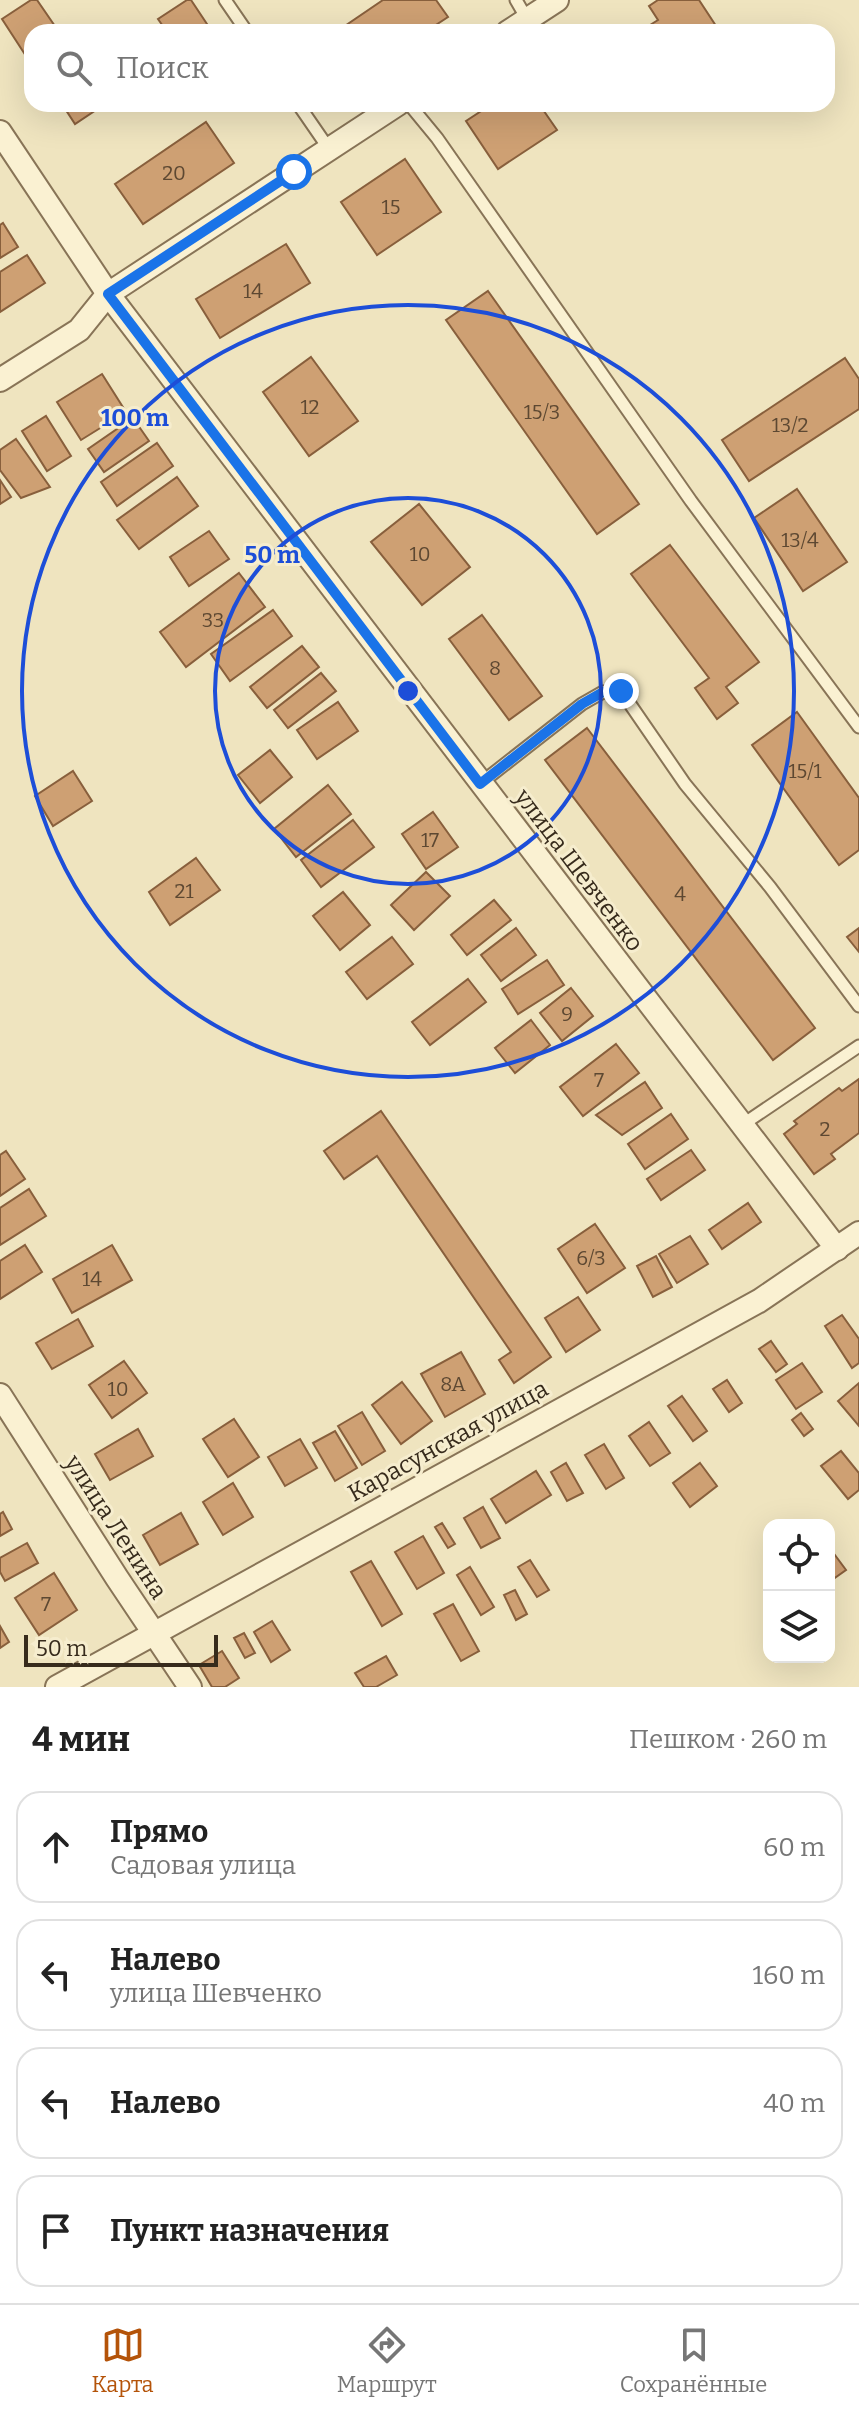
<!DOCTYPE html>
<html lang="ru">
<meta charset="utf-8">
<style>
body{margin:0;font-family:Bitter,serif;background:#f6f6f6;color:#222}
.controls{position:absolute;right:24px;bottom:24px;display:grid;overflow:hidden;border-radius:16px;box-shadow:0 8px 32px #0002}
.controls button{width:72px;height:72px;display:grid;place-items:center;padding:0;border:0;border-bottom:2px solid #e0e0e0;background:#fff;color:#222;font:40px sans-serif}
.scale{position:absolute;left:24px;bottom:20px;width:194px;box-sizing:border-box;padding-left:8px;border:4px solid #372b1c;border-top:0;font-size:22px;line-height:28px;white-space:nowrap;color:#372b1c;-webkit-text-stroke:6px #f6edce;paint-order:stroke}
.stop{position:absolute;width:24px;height:24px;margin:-18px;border:6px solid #1a73e8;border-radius:50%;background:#fff}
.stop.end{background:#1a73e8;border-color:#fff;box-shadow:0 2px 8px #0008}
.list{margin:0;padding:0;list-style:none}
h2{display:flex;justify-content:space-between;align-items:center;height:104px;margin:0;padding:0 32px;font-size:34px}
h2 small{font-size:26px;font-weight:400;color:#767676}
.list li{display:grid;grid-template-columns:52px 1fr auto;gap:24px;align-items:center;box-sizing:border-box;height:112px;margin:0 16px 16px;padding:0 16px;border:2px solid #e0e0e0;border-radius:24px}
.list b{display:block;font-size:30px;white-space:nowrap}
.list p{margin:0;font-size:26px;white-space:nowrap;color:#767676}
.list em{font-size:26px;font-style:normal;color:#767676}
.icon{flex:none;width:44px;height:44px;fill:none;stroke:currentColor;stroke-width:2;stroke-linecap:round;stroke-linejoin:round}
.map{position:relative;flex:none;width:859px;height:1687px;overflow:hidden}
.search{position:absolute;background:#fff;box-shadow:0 8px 32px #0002;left:24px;right:24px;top:24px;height:88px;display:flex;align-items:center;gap:20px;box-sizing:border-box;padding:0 28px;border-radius:24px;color:#767676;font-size:30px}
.sheet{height:616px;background:#fff}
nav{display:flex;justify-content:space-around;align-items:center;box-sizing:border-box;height:112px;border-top:2px solid #e0e0e0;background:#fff;font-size:22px;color:#767676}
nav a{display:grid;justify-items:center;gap:4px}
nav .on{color:#b45309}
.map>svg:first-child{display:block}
.building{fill:#cea073;stroke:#885f3c;stroke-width:2}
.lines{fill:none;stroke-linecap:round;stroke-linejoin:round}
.lane-casing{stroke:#887457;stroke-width:15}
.street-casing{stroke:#887457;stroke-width:26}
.lane{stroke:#faf1d2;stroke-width:11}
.street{stroke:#faf1d2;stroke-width:22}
.route{stroke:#1a73e8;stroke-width:10}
.ring{fill:none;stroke:#1d4ed8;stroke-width:4}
.labels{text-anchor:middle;stroke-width:6;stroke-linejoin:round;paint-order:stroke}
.number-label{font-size:20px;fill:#5d4832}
.street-label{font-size:24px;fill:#372b1c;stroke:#f6edce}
.centre{fill:#1d4ed8;stroke:#f6edce;stroke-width:4}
.ring-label{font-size:24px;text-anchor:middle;font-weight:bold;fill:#1d4ed8;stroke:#f6edce;stroke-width:6;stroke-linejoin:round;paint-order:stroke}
</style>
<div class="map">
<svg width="859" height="1687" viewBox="0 0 859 1687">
<rect width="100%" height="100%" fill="#efe4bf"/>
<!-- building -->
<g class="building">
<path d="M31,0h6l22,32h-27v21l-6,3 -24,-37z"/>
<path d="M187,0h4l20,30 -44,2 -9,-13z"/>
<path d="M383,0h53l12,17 -23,15h-89z"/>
<path d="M658,0h41l21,32h-81l19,-12 -9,-14z"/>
<path d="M62,104h43l-30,20z"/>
<path d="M492,104h47l18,26 -59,39 -32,-48z"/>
<path d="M206,122l28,41 -91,61 -28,-40z"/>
<path d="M405,159l36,53 -64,43 -36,-53z"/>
<path d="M3,223l15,24 -18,11v-33z"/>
<path d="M286,244l24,39 -90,55 -24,-39z"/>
<path d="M27,255l18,28 -45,29v-40z"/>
<path d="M488,291l151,213 -42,30 -151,-214z"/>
<path d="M311,357l47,64 -49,35 -46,-64z"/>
<path d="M845,358l14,21v30l-110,72 -27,-41z"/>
<path d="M102,374l24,38 -45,28 -24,-38z"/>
<path d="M46,416l25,40 -24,15 -25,-40z"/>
<path d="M133,418l16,23 -45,31 -16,-23z"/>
<path d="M16,439l34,48 -29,11 -21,-28v-20z"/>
<path d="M157,443l16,23 -56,40 -16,-24z"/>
<path d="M177,477l21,29 -59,43 -22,-29z"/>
<path d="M0,480l11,17 -11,7z"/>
<path d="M797,489l50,73 -44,29 -49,-73z"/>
<path d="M419,504l51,63 -48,38 -51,-63z"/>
<path d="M209,531l20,28 -40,27 -19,-29z"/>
<path d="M670,545l89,117 -33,25 12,16 -21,16 -22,-31 14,-10 -78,-104z"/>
<path d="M239,573l26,34 -79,60 -26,-35z"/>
<path d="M273,610l19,26 -62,45 -19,-27z"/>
<path d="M482,615l60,81 -33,24 -60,-81z"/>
<path d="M302,646l17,21 -52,41 -17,-21z"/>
<path d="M321,673l15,18 -48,37 -14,-18z"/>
<path d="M338,702l20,29 -41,28 -20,-29z"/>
<path d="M797,712l62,86v52l-20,15 -87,-120z"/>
<path d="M587,728l228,300 -42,32 -228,-300z"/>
<path d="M270,750l22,27 -32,26 -22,-28z"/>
<path d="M73,771l19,30 -39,25 -18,-30z"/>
<path d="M328,785l23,29 -55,43 -22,-28z"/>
<path d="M433,812l25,35 -32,22 -24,-35z"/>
<path d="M353,820l21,27 -53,40 -20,-27z"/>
<path d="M196,858l24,32 -50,35 -21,-33z"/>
<path d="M426,872l24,24 -36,34 -23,-25z"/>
<path d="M343,892l27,33 -30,25 -27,-34z"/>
<path d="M494,900l17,20 -44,35 -16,-20z"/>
<path d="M516,928l20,27 -35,26 -20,-26z"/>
<path d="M859,928v24l-12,-15z"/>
<path d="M392,937l21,27 -46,35 -21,-27z"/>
<path d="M547,960l17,25 -46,29 -16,-25z"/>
<path d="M468,979l18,23 -56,43 -18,-23z"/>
<path d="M571,988l22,28 -31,25 -22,-28z"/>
<path d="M531,1020l19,25 -35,28 -20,-25z"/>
<path d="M616,1044l23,29 -56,43 -23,-29z"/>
<path d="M859,1079v54l-28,21 4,5 -21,15 -30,-40 13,-10 -3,-3 45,-33 3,3z"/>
<path d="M645,1082l17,26 -40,27 -26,-20z"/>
<path d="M381,1111l170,246 -37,26 -15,-23 12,-8 -134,-196 -33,23 -20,-28z"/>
<path d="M671,1114l17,25 -43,30 -17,-25z"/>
<path d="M691,1150l14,20 -44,30 -14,-21z"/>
<path d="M6,1151l19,28 -25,17v-41z"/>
<path d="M29,1189l17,27 -46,29v-37z"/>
<path d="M748,1203l13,19 -39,27 -13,-19z"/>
<path d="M595,1224l30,44 -38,25 -29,-44z"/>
<path d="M690,1236l18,28 -31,19 -18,-29z"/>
<path d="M25,1245l17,27 -42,27v-38z"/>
<path d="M112,1245l20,35 -60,33 -19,-34z"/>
<path d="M656,1256l16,31 -19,10 -16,-31z"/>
<path d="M578,1297l22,33 -34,22 -21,-34z"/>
<path d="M842,1315l17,24v24l-7,5 -27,-42z"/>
<path d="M78,1319l15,27 -41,23 -16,-26z"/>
<path d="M771,1341l16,23 -11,8 -17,-23z"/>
<path d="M461,1352l24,42 -40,23 -24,-43z"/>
<path d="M124,1361l23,32 -35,25 -23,-33z"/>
<path d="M802,1363l20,29 -26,17 -20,-29z"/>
<path d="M727,1380l15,23 -13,9 -16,-23z"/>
<path d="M402,1382l30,39 -31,23 -29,-39z"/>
<path d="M859,1383v43l-21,-25z"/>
<path d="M682,1396l25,35 -14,10 -25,-35z"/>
<path d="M362,1412l23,39 -23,14 -24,-39z"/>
<path d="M801,1413l12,16 -9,7 -12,-16z"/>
<path d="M234,1419l25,38 -31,20 -25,-38z"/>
<path d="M649,1422l21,31 -20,13 -21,-30z"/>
<path d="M138,1429l15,27 -43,24 -15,-26z"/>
<path d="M335,1431l22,37 -22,13 -22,-38z"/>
<path d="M300,1439l17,29 -32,18 -17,-29z"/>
<path d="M604,1444l20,34 -18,11 -21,-34z"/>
<path d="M841,1451l18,22v17l-11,9 -27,-33z"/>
<path d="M566,1463l17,30 -16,8 -16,-29z"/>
<path d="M700,1463l17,23 -27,21 -17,-24z"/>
<path d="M536,1471l15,24 -45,28 -15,-24z"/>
<path d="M233,1483l20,34 -30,18 -20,-33z"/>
<path d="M483,1507l17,31 -19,10 -17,-30z"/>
<path d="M3,1512l9,17 -12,7v-22z"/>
<path d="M181,1513l17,31 -38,21 -17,-30z"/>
<path d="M442,1523l13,21 -7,4 -13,-21z"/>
<path d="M423,1536l21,37 -27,16 -22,-37z"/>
<path d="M27,1543l11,20 -33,18 -5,-9v-14z"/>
<path d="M829,1547l17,23 -17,12z"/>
<path d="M530,1560l19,30 -12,7 -19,-30z"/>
<path d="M371,1561l31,53 -20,12 -31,-54z"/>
<path d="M470,1567l24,40 -13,8 -24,-40z"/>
<path d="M54,1573l23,37 -38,25 -24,-37z"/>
<path d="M515,1590l12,24 -11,6 -12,-25z"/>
<path d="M453,1604l26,47 -18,10 -27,-47z"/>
<path d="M272,1621l18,29 -19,12 -17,-30z"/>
<path d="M0,1626l9,16 -9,6z"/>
<path d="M244,1633l11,20 -10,5 -11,-20z"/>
<path d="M222,1651l17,27 -14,9h-13l-13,-22z"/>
<path d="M386,1656l11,19 -21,12h-12l-9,-14z"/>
</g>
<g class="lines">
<defs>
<g id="lane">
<path d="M225,0l22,32"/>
<path d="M516,0l11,19"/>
<path d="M298,104l31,45"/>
<path d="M409,104l28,34 254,363 168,226"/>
<path d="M481,783l101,-79 21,-12 18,-1 64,93 85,103 89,119"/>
<path d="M742,1125l117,-79"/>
</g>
<g id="street">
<path d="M508,32l49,-32"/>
<path d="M0,132l108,162 729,955"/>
<path d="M0,380l79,-50 29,-36 290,-190"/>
<path d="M0,1395l117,183 73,109"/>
<path d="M57,1687l702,-386 100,-68"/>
</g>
</defs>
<!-- lane casing -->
<use href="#lane" class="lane-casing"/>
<!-- street casing -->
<use href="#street" class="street-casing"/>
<!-- lane -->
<use href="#lane" class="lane"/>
<!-- street -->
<use href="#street" class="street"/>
</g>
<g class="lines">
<!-- route -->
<path class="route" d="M294,172l-186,122 372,490 102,-80 21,-12 18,-1"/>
</g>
<!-- distance rings -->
<g class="ring">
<circle cx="408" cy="691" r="193"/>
<circle cx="408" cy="691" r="386"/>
</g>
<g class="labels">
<!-- number labels -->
<g class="number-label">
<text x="174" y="180">20</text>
<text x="391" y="214">15</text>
<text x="253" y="298">14</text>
<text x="310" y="414">12</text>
<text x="542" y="419">15/3</text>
<text x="790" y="432">13/2</text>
<text x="800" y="547">13/4</text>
<text x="420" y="561">10</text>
<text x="213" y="627">33</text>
<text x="495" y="675">8</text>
<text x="805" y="778">15/1</text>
<text x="430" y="847">17</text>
<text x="184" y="898">21</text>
<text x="680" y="901">4</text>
<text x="567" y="1021">9</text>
<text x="599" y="1087">7</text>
<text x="825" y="1136">2</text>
<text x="591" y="1265">6/3</text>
<text x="92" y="1286">14</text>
<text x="453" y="1391">8А</text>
<text x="118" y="1396">10</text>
<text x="46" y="1611">7</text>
</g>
<!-- street labels -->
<g class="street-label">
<text transform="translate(579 870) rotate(53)" y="8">улица Шевченко</text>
<text transform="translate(448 1441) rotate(-29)" y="8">Карасунская улица</text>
<text transform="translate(116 1527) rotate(57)" y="8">улица Ленина</text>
</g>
</g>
<circle cx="408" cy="691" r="12" class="centre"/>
<g class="ring-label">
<text x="135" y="426">100 m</text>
<text x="272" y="563">50 m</text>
</g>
</svg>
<div class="controls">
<button><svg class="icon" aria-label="locate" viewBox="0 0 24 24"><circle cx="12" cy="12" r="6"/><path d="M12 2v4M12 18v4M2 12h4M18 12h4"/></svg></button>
<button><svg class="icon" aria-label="layers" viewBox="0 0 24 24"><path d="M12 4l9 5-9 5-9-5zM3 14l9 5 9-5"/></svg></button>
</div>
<div class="scale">50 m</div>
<div class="stop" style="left:294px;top:172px"></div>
<div class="stop end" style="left:621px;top:691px"></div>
<div class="search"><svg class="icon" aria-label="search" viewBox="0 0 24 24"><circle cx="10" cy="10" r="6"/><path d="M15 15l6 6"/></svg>Поиск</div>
</div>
<section class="sheet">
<h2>4 мин<small>Пешком · 260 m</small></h2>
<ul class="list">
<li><svg class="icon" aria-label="ahead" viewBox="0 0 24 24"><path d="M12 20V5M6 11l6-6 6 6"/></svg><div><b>Прямо</b><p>Садовая улица</p></div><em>60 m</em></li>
<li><svg class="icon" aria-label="left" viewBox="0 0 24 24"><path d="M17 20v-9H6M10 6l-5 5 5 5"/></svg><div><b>Налево</b><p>улица Шевченко</p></div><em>160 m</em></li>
<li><svg class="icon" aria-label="left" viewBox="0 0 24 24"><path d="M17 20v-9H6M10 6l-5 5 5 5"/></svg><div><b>Налево</b></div><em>40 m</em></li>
<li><svg class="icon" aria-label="arrive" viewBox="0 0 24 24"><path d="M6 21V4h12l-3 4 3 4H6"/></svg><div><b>Пункт назначения</b></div></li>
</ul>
</section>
<nav>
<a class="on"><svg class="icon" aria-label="map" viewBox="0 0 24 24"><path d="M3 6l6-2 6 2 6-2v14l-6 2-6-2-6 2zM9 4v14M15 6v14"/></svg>Карта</a>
<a><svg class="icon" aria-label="directions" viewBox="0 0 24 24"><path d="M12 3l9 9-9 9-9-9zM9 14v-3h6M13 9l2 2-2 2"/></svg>Маршрут</a>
<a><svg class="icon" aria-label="saved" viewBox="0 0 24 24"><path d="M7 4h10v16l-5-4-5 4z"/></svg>Сохранённые</a>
</nav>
